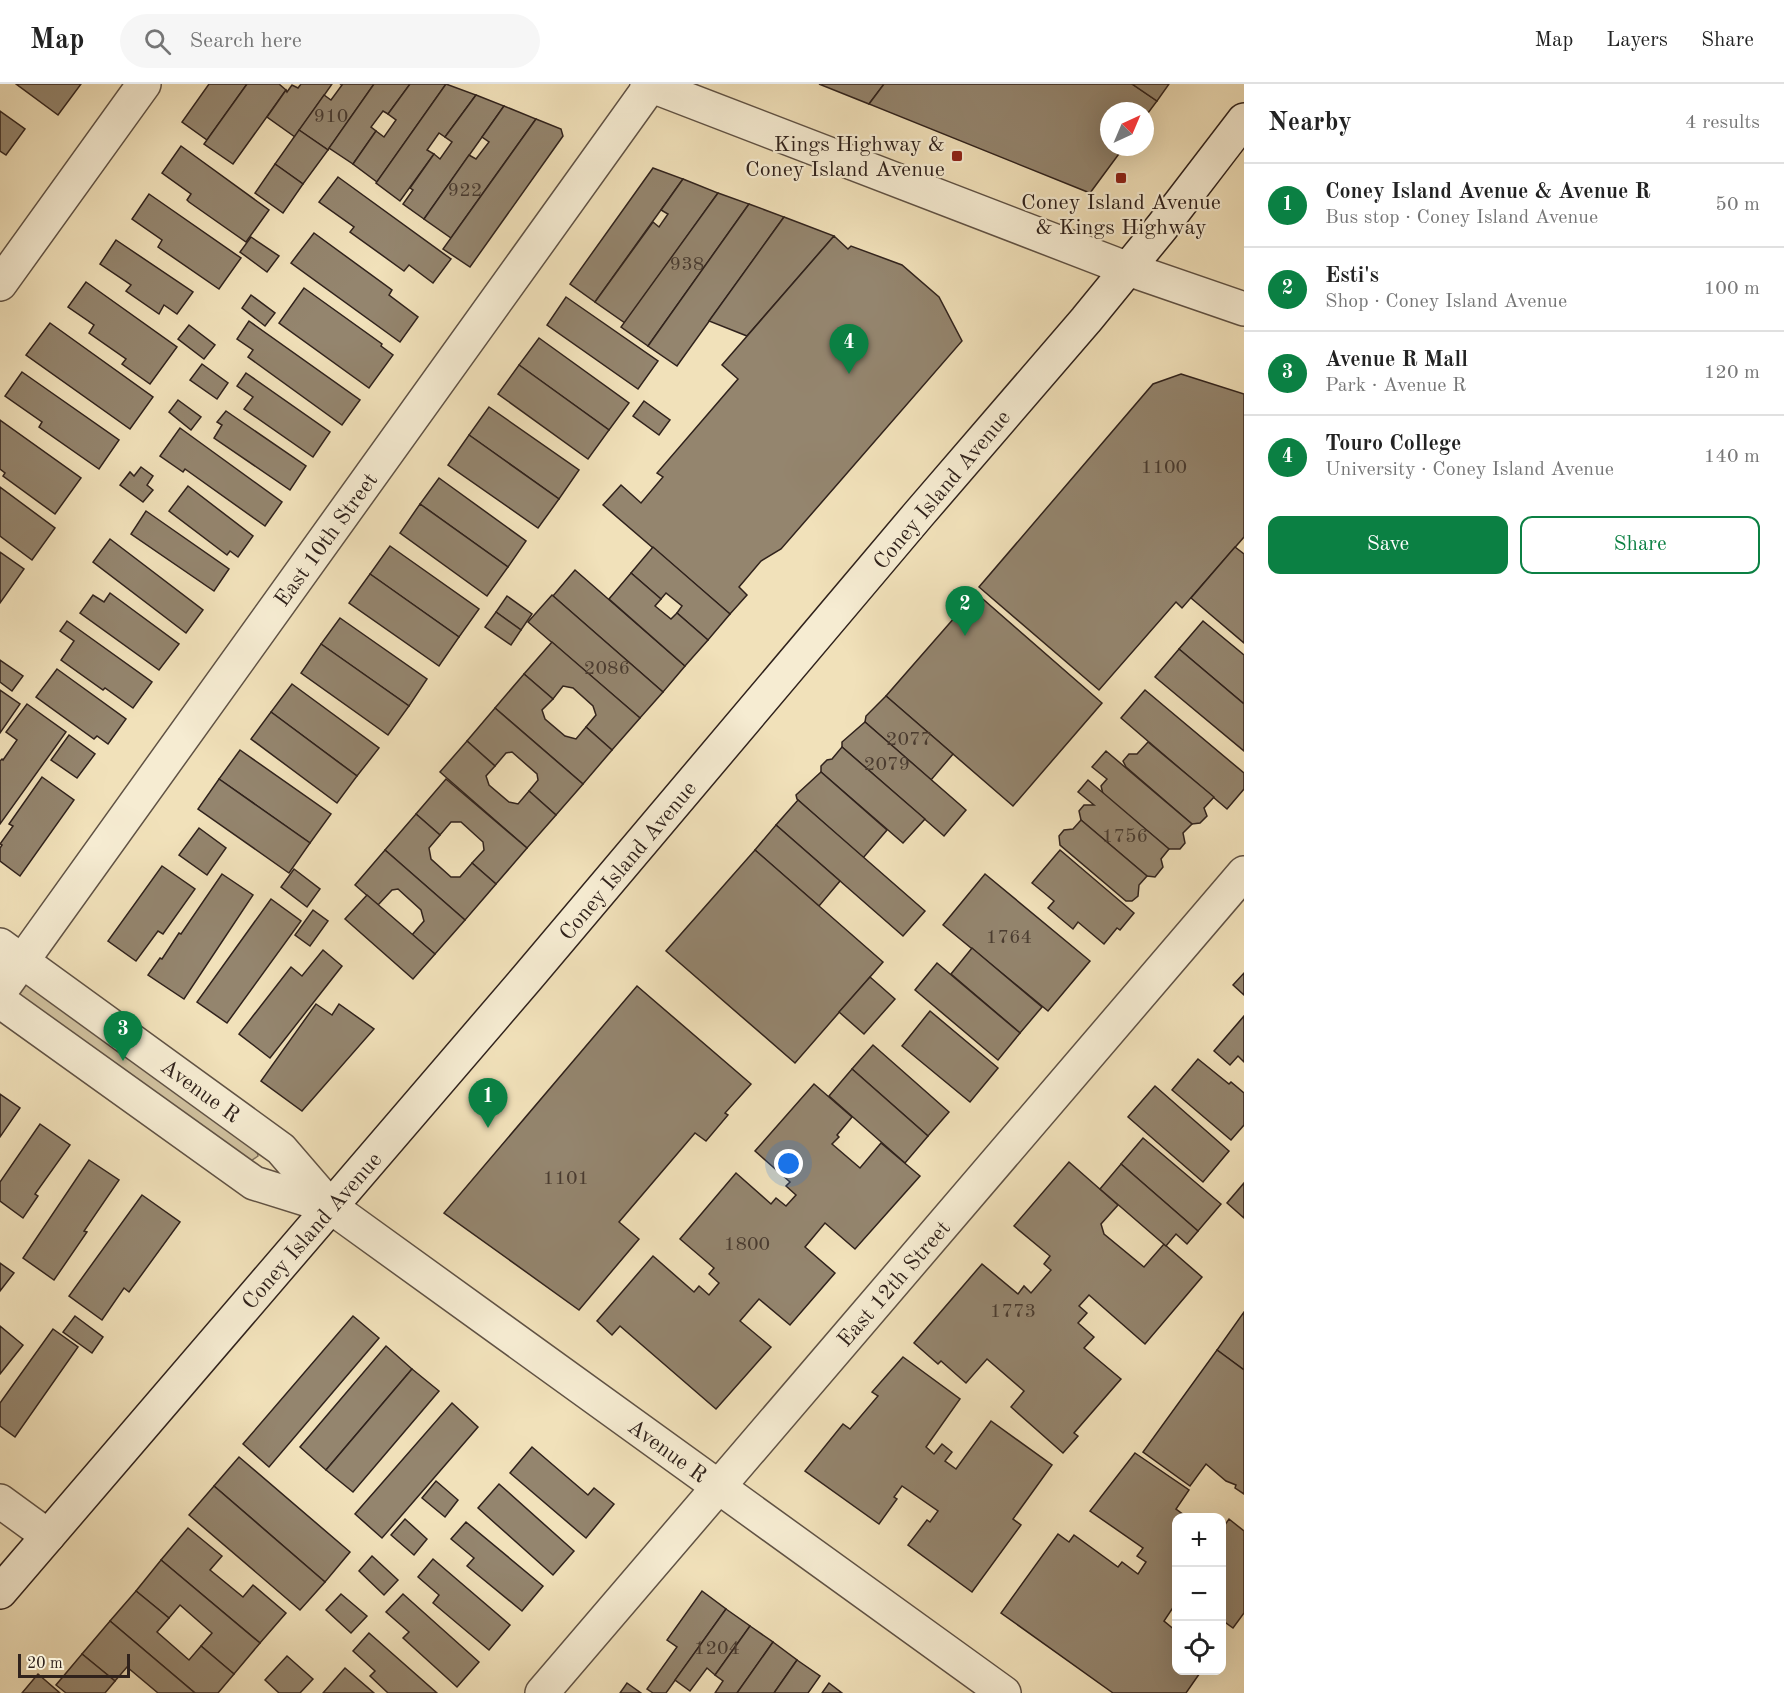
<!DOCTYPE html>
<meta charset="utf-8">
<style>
body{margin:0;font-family:"Old Standard TT",serif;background:#f6f6f6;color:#222}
.controls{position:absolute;right:18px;bottom:18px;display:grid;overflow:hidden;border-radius:12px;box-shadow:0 6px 24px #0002}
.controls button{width:54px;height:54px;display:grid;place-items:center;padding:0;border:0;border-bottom:2px solid #e0e0e0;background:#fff;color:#222;font:30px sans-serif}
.compass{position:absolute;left:1100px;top:18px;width:54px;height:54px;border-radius:50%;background:#fff;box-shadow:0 6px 24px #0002;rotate:44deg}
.scale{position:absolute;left:18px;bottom:15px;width:112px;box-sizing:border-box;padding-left:6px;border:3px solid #30221c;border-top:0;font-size:16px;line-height:21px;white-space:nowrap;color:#30221c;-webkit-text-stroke:4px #f6ecd2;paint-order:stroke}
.you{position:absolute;left:789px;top:1080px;width:21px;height:21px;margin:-15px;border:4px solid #fff;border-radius:50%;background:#1a73e8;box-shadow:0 0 0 9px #1a73e833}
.badge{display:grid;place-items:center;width:39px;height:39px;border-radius:50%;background:#0b8043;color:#fff;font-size:20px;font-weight:700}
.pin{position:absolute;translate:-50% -50px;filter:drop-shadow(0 2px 3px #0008)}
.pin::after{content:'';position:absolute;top:32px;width:21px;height:18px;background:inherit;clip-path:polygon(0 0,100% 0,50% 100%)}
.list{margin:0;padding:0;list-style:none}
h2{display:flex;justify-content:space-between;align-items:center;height:78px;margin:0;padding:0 24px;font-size:26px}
h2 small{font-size:20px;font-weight:400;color:#767676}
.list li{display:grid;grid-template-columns:39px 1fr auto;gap:18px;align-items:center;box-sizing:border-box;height:84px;padding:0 24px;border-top:2px solid #e0e0e0}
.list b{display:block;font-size:22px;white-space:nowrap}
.list p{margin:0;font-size:20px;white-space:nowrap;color:#767676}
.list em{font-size:20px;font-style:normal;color:#767676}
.actions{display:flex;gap:12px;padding:18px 24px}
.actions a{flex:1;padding:14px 0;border:2px solid #0b8043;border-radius:12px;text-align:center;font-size:21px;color:#0b8043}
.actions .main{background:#0b8043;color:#fff}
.icon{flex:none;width:33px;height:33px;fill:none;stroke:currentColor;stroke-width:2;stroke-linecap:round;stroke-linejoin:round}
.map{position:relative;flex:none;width:1244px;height:1609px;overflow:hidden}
header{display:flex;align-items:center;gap:36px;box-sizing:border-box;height:84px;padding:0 30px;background:#fff;border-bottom:2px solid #e0e0e0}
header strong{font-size:28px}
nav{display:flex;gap:33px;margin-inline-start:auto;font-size:21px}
.search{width:420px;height:54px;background:#f6f6f6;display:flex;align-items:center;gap:15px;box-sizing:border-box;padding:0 21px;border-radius:33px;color:#767676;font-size:22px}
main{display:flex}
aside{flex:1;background:#fff}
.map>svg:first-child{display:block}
.green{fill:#d0c19f;stroke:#80725e;stroke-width:1.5}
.building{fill:#94856e;stroke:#30221c;stroke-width:1.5}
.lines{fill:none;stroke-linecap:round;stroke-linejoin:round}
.minor-casing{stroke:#605244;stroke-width:36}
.tertiary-casing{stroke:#605244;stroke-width:36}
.secondary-casing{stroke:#30221c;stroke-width:36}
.minor{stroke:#f6ecd2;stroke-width:33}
.tertiary{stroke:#f6ecd2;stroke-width:33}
.secondary{stroke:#f6ecd2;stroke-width:33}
.poi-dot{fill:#8f2418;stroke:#f6ecd2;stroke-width:2}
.labels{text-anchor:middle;stroke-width:4.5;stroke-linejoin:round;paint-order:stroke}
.number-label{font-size:20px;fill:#493b30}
.poi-label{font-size:22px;fill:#30221c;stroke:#f6ecd2;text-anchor:end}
.street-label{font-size:22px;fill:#30221c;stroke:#f6ecd2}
</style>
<header>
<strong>Map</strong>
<div class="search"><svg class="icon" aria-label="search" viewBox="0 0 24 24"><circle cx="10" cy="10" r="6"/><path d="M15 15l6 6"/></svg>Search here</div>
<nav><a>Map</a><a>Layers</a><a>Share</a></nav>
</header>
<main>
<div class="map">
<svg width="1244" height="1609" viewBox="0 0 1244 1609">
<rect width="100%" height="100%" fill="#f1e1ba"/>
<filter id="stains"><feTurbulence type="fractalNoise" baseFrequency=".00333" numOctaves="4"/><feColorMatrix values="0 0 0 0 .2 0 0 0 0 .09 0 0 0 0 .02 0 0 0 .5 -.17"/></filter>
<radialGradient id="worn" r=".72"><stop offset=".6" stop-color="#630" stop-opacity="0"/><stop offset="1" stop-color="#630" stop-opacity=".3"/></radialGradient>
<!-- green -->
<path class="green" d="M0,873l255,184 3,15 -10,7 -248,-175z"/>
<!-- building -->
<g class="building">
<path d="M16,0h65l-23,31z"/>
<path d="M209,0h38l-40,56 -25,-18z"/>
<path d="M247,0h32l7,6 -53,74 -29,-20z"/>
<path d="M301,0h31l-37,53 -28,-20 19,-27 1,2 5,-7 6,3z"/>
<path d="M340,0h34l-46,66 -29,-20 25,-35 7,5 11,-15z"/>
<path d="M374,0h36l-22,30 -5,-3 -12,16 5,4 -23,33 -24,-16z"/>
<path d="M410,0h36l-69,98 -24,-18 23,-33 8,6 12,-17 -8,-6z"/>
<path d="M446,0l30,11 -31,42 -6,-4 -12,17 7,4 -34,47 -24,-18z"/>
<path d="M819,0h65l-15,20z"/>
<path d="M884,0h248l25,17 -12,16v-6h-36v36h15l-34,46 -221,-89z"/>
<path d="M1132,0h37l-12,17z"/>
<path d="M476,11l28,11 -80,113 -21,-15 10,-14 -3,-2 24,-34 6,5 12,-17 -7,-5z"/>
<path d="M504,22l32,13 -85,119 -27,-19 45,-64 7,4 13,-17 -7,-5z"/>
<path d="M0,27l25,18 -19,26 -6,-4z"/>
<path d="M536,35l25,10 2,7 -93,131 -27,-18z"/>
<path d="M299,46l29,20 -25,34 -28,-20z"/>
<path d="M181,62l88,64 -23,32 -57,-40 -2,-2 4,-6 -29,-21z"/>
<path d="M275,80l28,20 -20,29 -28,-20z"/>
<path d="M653,84l30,11 -88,123 -25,-18z"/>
<path d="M338,93l113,82 -18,24 -24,-18 -5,6 -54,-39 4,-5 -35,-25z"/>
<path d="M683,95l35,14 -93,130 -30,-21 58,-80 6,5 9,-13 -7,-4z"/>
<path d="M718,109l31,11 -101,142 -27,-19z"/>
<path d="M149,110l92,64 -22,31 -61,-42 4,-7 -30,-21z"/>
<path d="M749,120l35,13 -107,149 -29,-20z"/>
<path d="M784,133l50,19 -87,100 -38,-15z"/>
<path d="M314,149l78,57 -3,5 29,22 -18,25 -109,-79z"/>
<path d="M834,152l14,13 3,-3 51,19 37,32 23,44 -181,208 -20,12 -22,26 8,8 -17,19 -127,-109 18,-20 20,18 22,-26 -6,-4 81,-94 -16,-14z"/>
<path d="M251,153l28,19 -12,16 -27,-20z"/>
<path d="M116,156l77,52 -16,22 -13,-9 -5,9 -33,-23 5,-6 -31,-21z"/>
<path d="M86,198l91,65 -27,37 -28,-20 4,-5 -37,-26 5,-8 -26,-18z"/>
<path d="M304,204l78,56 -1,2 12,9 -24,33 -90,-65z"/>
<path d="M251,211l24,18 -10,13 -23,-18z"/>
<path d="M566,213l92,64 -20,28 -91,-64z"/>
<path d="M249,237l111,79 -18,25 -94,-68 5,-7 -16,-11z"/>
<path d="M50,239l103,74 -23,32 -104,-74z"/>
<path d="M189,241l26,20 -11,14 -26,-20z"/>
<path d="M539,254l90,65 -20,27 -90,-65z"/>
<path d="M202,280l26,19 -11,16 -27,-19z"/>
<path d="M519,281l90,65 -21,29 -90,-65z"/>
<path d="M22,288l97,68 -20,29 -60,-42 3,-5 -37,-26z"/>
<path d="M246,289l84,59 -17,25 -69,-48 9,-12 -16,-11z"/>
<path d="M1181,290l63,20v143l-62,71 -6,-6 -77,88 -120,-103 174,-203z"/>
<path d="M178,316l23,17 -10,13 -22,-18z"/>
<path d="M644,317l26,19 -11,15 -26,-19z"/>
<path d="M489,323l90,63 -20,29 -90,-64z"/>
<path d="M226,327l80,55 -16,24 -76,-52 8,-13 -5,-3z"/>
<path d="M0,336l81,58 -26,36 -52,-38 2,-3 -5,-4z"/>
<path d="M180,344l102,74 -17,24 -80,-57 -2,3 -23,-16z"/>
<path d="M469,351l90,64 -21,29 -90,-63z"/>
<path d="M141,383l12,9 -6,9 6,5 -10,12 -23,-17 10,-13 4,4z"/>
<path d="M439,394l87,63 -18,26 -88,-63z"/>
<path d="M188,402l65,50 -15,21 -8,-6 -3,4 -58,-44z"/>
<path d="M0,403l55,41 -23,32 -32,-24z"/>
<path d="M420,420l88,63 -21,29 -87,-63z"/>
<path d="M146,427l83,58 -15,22 -83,-57z"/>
<path d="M110,455l93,71 -17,23 -93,-71z"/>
<path d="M390,462l89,63 -20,28 -89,-63z"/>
<path d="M653,463l77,67 -22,26 -31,-27 5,-7 -16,-13 -5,6 -30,-26z"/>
<path d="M1235,463l9,7v89l-53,-45z"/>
<path d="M0,468l24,17 -24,34z"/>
<path d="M575,486l110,96 -22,26 -110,-96z"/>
<path d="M631,489l30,26 -6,7 16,13 6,-6 31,27 -23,26 -76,-67z"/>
<path d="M370,490l89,63 -20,29 -90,-63z"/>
<path d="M110,509l69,51 -20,26 -79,-57 13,-18 11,7z"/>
<path d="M976,509l126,110 -89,103 -127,-110z"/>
<path d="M552,511l111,97 -23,26 -112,-96z"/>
<path d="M507,512l25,18 -11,16 -25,-18z"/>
<path d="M496,528l25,18 -10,15 -26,-18z"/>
<path d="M340,534l87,61 -18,27 -88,-62z"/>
<path d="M67,537l85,61 -19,26 -28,-20 -2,2 -42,-30 13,-19 -14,-10z"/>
<path d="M1203,537l41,34v49l-65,-55z"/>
<path d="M552,558l88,76 -28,32 -26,-23 10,-12 -3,-9 -20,-18 -10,-2 -10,13 -29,-25z"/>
<path d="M321,560l88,62 -21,29 -87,-62z"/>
<path d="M1179,565l65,55v47l-89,-74z"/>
<path d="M0,576l23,16 -11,15 -12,-9z"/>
<path d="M57,585l69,50 -18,25 -11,-8 -3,3 -58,-42z"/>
<path d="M524,590l29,25 -11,11 3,9 20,17 11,3 10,-12 26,23 -29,34 -88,-76z"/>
<path d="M292,600l87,64 -22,28 -86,-64z"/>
<path d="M0,606l20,14 -20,29z"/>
<path d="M1145,606l99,83v16l-17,20 -106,-91z"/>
<path d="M886,612l67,58 -22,26 -66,-58 1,-6z"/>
<path d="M27,620l39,28 -66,92v-63l2,-2 1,1 14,-20 -11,-8z"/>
<path d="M495,624l88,76 -27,31 -27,-24 9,-11 -1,-6 -25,-22 -6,1 -11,13 -28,-25z"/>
<path d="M271,628l86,64 -20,27 -86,-64z"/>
<path d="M865,638l101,88 -22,26 -102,-89v-5z"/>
<path d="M69,651l26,19 -18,24 -26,-18z"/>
<path d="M467,657l28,25 -9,10 3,9 20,17 9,2 11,-13 27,24 -29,33 -87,-76z"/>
<path d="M1148,658l66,55 -10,11 3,8 -7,7 -8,1 -66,-57 -3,-6 6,-7h8z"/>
<path d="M842,663l83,72 -22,24 -82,-71v-6l6,-6 5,-1z"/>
<path d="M240,666l91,64 -21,29 -91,-64z"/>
<path d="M1106,667l86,73 -9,9 2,10 -5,6h-11l-66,-55 -2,-8 6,-7 -15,-12z"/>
<path d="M821,688l66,58 -24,28 -66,-59 -1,-4z"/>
<path d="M42,693l32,23 -54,76 -20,-15v-13l2,-3 -2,-1 13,-18 -4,-2z"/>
<path d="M219,695l91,64 -21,30 -91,-64z"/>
<path d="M446,695l81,69 -31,36 -24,-21 12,-13 -1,-8 -22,-20h-10l-11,13 -24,-21z"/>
<path d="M1088,696l81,69 -8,10 2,8 -8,10 -8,-1 -66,-56 -2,-9 5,-6h10l-16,-13z"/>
<path d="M798,716l127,111 -22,25 -127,-111z"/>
<path d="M416,730l24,21 -11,13 2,11 20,18h9l12,-14 24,21 -31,36 -80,-70z"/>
<path d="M1081,736l66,56 -8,9 -1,11 -6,5h-6l-66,-56 -1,-9 5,-6 9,-1z"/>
<path d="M776,741l64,56 -21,25 -64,-56z"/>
<path d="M199,744l27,20 -19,27 -28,-20z"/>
<path d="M385,766l80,70 -30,34 -23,-19 12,-14 -3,-11 -23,-21 -6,1 -14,15 -23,-20z"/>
<path d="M755,766l128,112 -88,101 -129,-112z"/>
<path d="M1060,766l74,63 -14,17 -3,-2 -13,16 -26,-22 -5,7 -25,-21 6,-7 -22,-18z"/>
<path d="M162,782l33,23 -32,45 -5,-3 -22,30 -28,-20z"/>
<path d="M294,785l26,20 -13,18 -26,-20z"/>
<path d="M222,790l31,21 -69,104 -36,-24 12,-17 2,1 17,-26 2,1z"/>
<path d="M985,790l105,87 -42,50 -105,-86z"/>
<path d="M367,811l68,59 -22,25 -68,-60z"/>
<path d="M271,815l30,22 -74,102 -30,-21z"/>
<path d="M313,826l15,11 -18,25 -15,-11z"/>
<path d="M972,864l70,59 -22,26 -69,-59z"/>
<path d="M323,866l19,16 -72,92 -31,-24 52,-67 11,9z"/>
<path d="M937,879l83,70 -22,27 -83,-70z"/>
<path d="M1244,889v22l-11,-10z"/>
<path d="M870,893l25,22 -31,35 -25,-22z"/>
<path d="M637,902l114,98 -26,29 3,2 -22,26 -11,-8 -76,89 20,17 -60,71 -135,-97z"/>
<path d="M316,920l16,11 7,-11 35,25 -72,82 -41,-30z"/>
<path d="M930,927l68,57 -28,34 -68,-56z"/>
<path d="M1244,932v46l-6,-6 -8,9 -16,-14z"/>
<path d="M873,961l76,67 -21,24 -76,-67z"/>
<path d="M1198,975l31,25 2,-2 13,11v32l-13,15 -59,-50z"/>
<path d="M852,985l76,67 -23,27 -76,-67z"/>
<path d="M814,1000l38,33 -15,18 2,2 -7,7 28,24 21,-25 39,33 -65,73 -30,-26 -20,24 30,26 -45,52 -31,-26 -19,22 31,26 -55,62 -96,-83 -8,9 -15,-14 56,-65 41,36 5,-6 10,9 10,-12 -10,-9 5,-6 -34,-29 56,-66 35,31 5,-6 10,8 10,-11 -10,-9 4,-4 -35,-31z"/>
<path d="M1155,1002l74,65 -26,31 -75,-65z"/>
<path d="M0,1010l20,14 -20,29z"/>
<path d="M40,1040l30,21 -35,49 3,2 -15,22 -23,-17v-19z"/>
<path d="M1143,1054l78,66 -23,27 -77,-67z"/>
<path d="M89,1076l30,20 -35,51 3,1 -33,48 -31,-22z"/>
<path d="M1069,1078l49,43 -17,19 3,10 40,33 20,-23 38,33 -57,67 -56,-49 -10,11 8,7 -9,10 16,14 -10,11 37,31 -47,54 4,3 -15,17 -52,-46 13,-16 -37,-32 -21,24 -25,-22 -3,3 -24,-21 68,-79 36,30 6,-8 7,7 20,-23 -7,-6 6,-8 -36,-30z"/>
<path d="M1121,1080l77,67 -11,13 -11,-10 -10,12 -66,-57z"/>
<path d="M1244,1099v35l-17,-15z"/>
<path d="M142,1111l38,27 -51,70 -5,-4 -22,32 -33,-24z"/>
<path d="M0,1179l14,10 -14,18z"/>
<path d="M1244,1228v58l-27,-20z"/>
<path d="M75,1232l28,21 -11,16 -29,-21z"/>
<path d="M353,1232l26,22 -110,129 -26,-23z"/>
<path d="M0,1242l23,19 -23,29z"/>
<path d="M53,1245l25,18 -63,90 -15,-11v-23z"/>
<path d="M386,1262l26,23 -86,101 -26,-23z"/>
<path d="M1217,1266l27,20v124l-9,-6 1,-3 -10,-4 -20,-17 -16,22 -47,-34z"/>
<path d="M903,1273l57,42 -34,48 8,7 8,-10 10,8 -7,9 11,8 35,-48 61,44 -39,54 8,6 -49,67 -64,-47 19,-25 3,2 8,-11 -36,-25 -8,11 3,2 -18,25 -74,-53 38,-47 7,5 28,-33 -6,-4z"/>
<path d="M412,1285l27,22 -86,101 -27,-22z"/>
<path d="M452,1319l26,24 -96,111 -27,-24z"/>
<path d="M532,1363l56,48 6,-7 20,16 -28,34 -76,-65z"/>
<path d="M1135,1369l54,37 -13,19 12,9h-12v85l-12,18 12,10v39h26l-16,23h-73l-112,-80 57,-79 11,8 5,-7 44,32 4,-5 16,12 8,-12 -9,-6 6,-8 -53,-37z"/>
<path d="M239,1373l111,95 -25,30 -111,-96z"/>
<path d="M436,1397l22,19 -13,17 -23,-19z"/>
<path d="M499,1400l75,67 -21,24 -75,-67z"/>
<path d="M214,1402l111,96 -25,28 -111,-95z"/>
<path d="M405,1435l22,20 -13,16 -23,-20z"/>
<path d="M1229,1435l15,12v82l-11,15 -11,-8v-91z"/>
<path d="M466,1438l77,64 -21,25 -55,-45 7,-8 -23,-19z"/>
<path d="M188,1444l34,28 -12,14 33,27 10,-12 33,28 -26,30 -99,-83z"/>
<path d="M372,1472l26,24 -14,15 -25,-24z"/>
<path d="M433,1475l77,66 -21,25 -56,-47 6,-8 -21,-18z"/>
<path d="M161,1476l99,83 -26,31 -33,-28 11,-13 -32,-28 -11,13 -33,-27z"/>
<path d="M136,1507l33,27 -12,14 32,28 12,-14 33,28 -16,19h-23l-85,-72z"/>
<path d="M702,1507l24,18 -60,84h-13l-6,-4 30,-42 -10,-7z"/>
<path d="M341,1510l26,22 -16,17 -25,-23z"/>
<path d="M403,1510l76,68 -22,25 -54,-49 6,-6 -23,-20z"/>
<path d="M726,1525l24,17 -35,49 -8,-7 -17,23 -15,-11z"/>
<path d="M110,1537l85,72h-37l-31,-26 -12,14 -33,-27z"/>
<path d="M750,1542l23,16 -36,51h-22l8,-12 -8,-6z"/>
<path d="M369,1549l68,60h-49l-18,-17 5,-5 -22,-20z"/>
<path d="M773,1558l24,18 -23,33h-37z"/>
<path d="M82,1570l33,27 -10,12h-39l-10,-8z"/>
<path d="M287,1572l26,23 -13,14h-21l-14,-13z"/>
<path d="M797,1576l23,16 -12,17h-34z"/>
<path d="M345,1584l29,25h-51z"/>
<path d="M38,1590l22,19h-38z"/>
<path d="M627,1599l14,10h-21z"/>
<path d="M829,1599l13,10h-20z"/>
</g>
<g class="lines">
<defs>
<g id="minor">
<path d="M0,200l144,-200"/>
<path d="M0,861l281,204 50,58 673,486"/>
<path d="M0,908l651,-907"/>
<path d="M0,917l254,182 77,24"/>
<path d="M0,1417l48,35"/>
<path d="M542,1609l702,-820"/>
</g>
<path id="tertiary" d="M647,0l481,185 116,40"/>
<path id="secondary" d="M0,1508l527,-614 391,-463 168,-195 76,-93 82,-107"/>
</defs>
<!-- minor casing -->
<use href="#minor" class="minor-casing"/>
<!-- tertiary casing -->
<use href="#tertiary" class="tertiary-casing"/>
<!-- secondary casing -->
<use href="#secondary" class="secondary-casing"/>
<!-- minor -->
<use href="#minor" class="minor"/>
<!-- tertiary -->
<use href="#tertiary" class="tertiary"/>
<!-- secondary -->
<use href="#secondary" class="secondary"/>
</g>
<!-- markers -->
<g class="poi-dot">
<rect x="951" y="66" width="12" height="12" rx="3"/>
<rect x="1115" y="88" width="12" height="12" rx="3"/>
</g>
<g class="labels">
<!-- number labels -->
<g class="number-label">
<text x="331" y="38">910</text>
<text x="465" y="112">922</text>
<text x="687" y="186">938</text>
<text x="1164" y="389">1100</text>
<text x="607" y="590">2086</text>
<text x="909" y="661">2077</text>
<text x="887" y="686">2079</text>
<text x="1125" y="758">1756</text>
<text x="1009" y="859">1764</text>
<text x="566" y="1100">1101</text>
<text x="747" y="1166">1800</text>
<text x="1013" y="1233">1773</text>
<text x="717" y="1570">1204</text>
</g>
<!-- poi labels -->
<g class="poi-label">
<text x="945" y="67">Kings Highway &amp;<tspan x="945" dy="25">Coney Island Avenue</tspan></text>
<text x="1121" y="125" text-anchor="middle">Coney Island Avenue<tspan x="1121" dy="25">&amp; Kings Highway</tspan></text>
</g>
<!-- street labels -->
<g class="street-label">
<text transform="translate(941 405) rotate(-50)" y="8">Coney Island Avenue</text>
<text transform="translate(325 455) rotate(-54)" y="8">East 10th Street</text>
<text transform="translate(627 776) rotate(-50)" y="8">Coney Island Avenue</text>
<text transform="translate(201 1006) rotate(36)" y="8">Avenue R</text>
<text transform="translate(311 1146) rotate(-49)" y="8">Coney Island Avenue</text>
<text transform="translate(893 1199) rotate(-49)" y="8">East 12th Street</text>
<text transform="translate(668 1366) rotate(36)" y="8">Avenue R</text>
</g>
</g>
<rect width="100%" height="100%" filter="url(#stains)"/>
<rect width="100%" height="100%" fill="url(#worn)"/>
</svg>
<div class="controls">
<button>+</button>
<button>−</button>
<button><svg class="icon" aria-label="locate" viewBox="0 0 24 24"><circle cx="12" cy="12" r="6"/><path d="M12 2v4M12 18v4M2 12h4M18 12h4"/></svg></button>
</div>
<svg class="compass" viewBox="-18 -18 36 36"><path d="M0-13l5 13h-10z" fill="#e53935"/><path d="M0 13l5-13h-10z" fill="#767676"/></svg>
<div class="scale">20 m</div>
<div class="you"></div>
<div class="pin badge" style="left:488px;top:1044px">1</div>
<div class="pin badge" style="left:965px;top:552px">2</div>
<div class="pin badge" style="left:123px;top:977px">3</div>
<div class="pin badge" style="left:849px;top:290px">4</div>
</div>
<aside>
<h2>Nearby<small>4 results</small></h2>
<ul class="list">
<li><span class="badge">1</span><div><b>Coney Island Avenue &amp; Avenue R</b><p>Bus stop · Coney Island Avenue</p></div><em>50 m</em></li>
<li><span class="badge">2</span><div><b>Esti's</b><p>Shop · Coney Island Avenue</p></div><em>100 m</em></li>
<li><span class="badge">3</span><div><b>Avenue R Mall</b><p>Park · Avenue R</p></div><em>120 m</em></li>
<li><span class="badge">4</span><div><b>Touro College</b><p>University · Coney Island Avenue</p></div><em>140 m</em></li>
</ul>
<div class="actions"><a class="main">Save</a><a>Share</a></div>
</aside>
</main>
